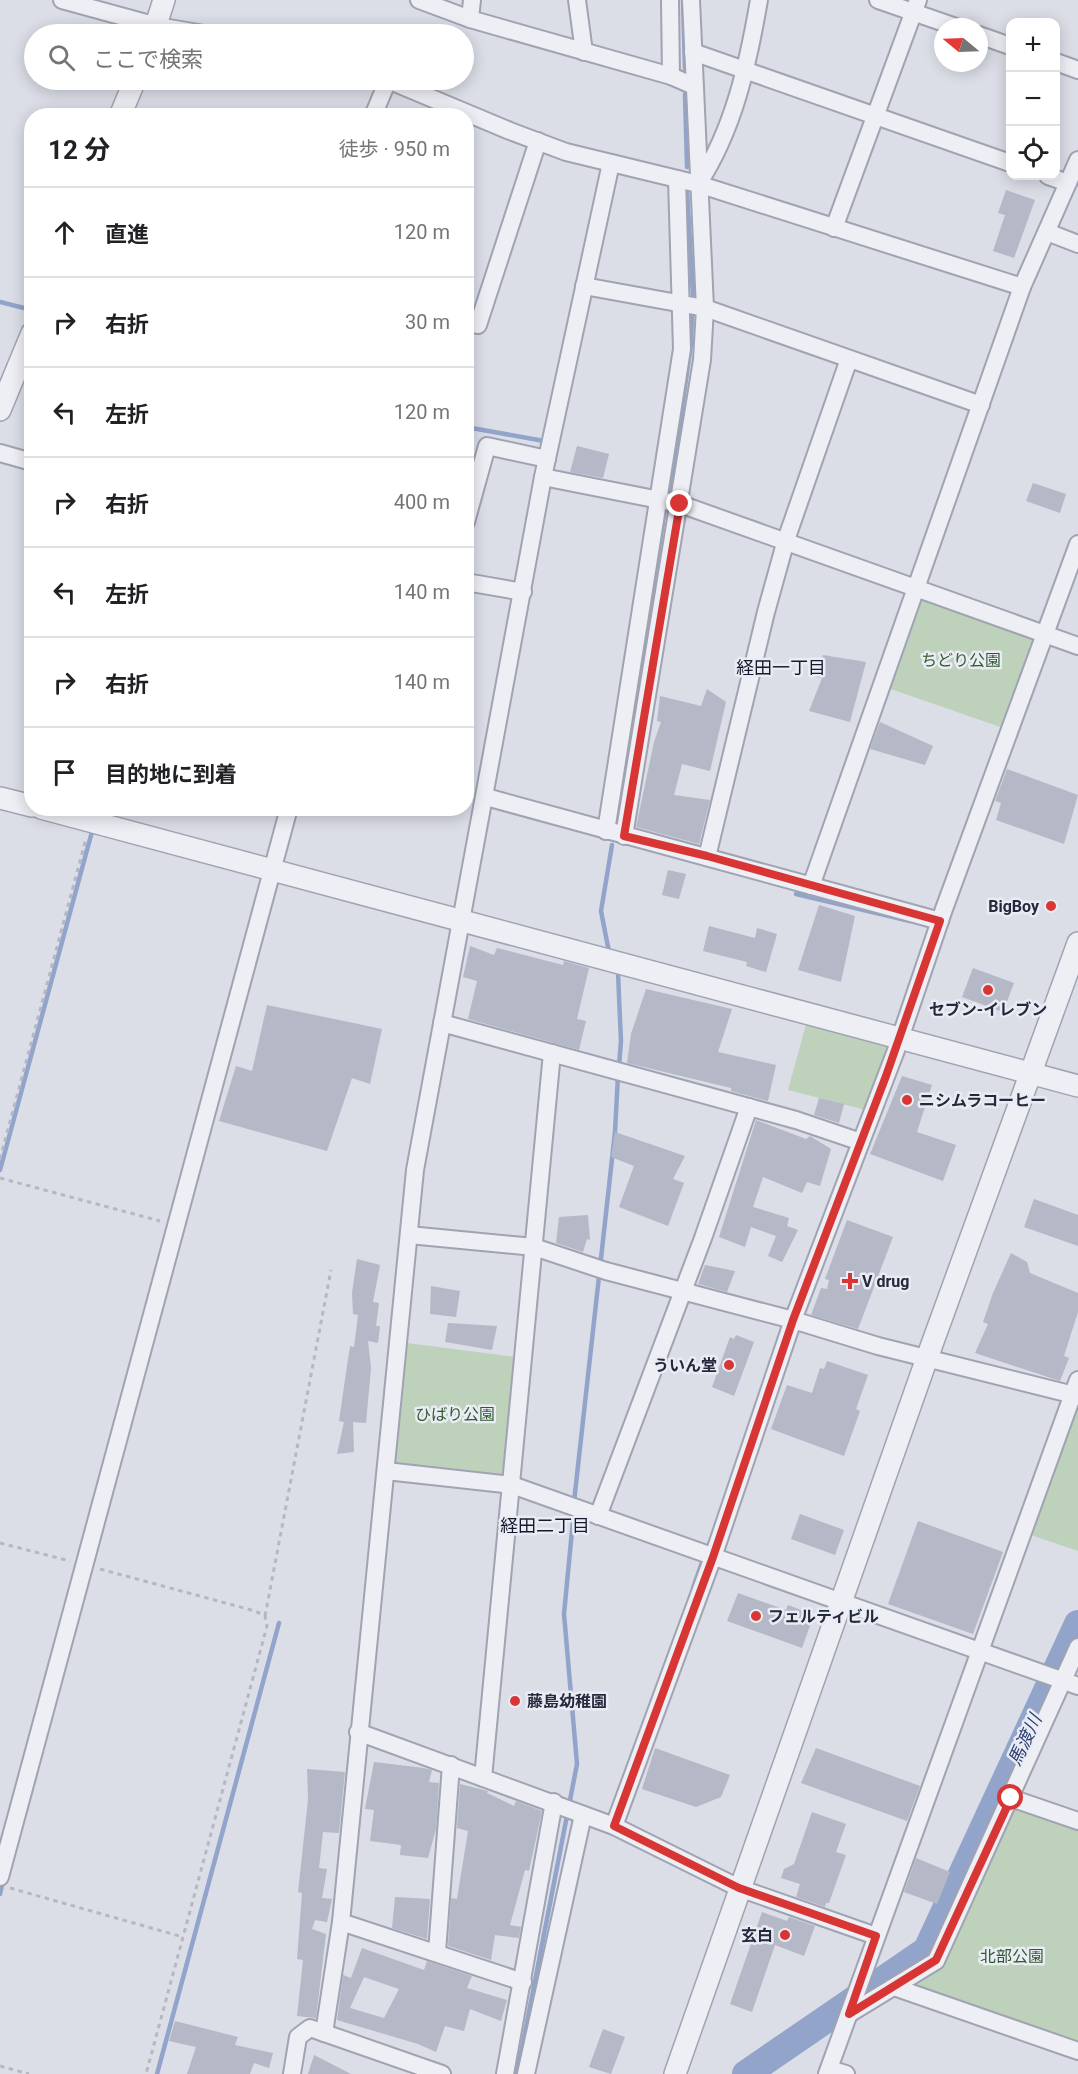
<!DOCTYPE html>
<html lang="ja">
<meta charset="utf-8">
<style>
body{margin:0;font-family:Roboto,"Noto Sans JP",sans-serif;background:#f6f6f6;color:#202124}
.controls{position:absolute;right:18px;top:18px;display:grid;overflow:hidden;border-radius:12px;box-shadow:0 3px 15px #0003}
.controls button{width:54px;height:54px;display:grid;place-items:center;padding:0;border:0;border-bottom:2px solid #e0e0e0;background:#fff;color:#202124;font:30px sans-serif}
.compass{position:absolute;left:934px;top:18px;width:54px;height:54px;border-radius:50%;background:#fff;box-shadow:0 3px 15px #0003;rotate:289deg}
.stop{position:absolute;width:18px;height:18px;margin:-14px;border:4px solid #d83634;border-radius:50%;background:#fff}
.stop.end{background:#d83634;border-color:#fff;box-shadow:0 2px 6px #0008}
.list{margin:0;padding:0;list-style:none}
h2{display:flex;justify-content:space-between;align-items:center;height:78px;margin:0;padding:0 24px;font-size:26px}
h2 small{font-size:20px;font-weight:400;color:#757577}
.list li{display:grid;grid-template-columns:39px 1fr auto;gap:18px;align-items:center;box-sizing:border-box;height:90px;padding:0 24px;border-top:2px solid #e0e0e0}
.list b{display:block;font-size:22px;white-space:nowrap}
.list em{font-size:20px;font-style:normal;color:#757577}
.icon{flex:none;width:33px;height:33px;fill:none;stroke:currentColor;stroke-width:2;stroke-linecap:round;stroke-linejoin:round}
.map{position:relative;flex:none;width:1078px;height:2074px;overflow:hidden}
.search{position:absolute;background:#fff;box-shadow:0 3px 15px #0003;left:24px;top:24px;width:450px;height:66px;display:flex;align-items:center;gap:15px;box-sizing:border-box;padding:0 21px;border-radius:33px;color:#757577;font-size:22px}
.panel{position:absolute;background:#fff;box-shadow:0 3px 15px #0003;left:24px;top:108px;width:450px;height:708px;border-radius:24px}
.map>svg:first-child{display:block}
.green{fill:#bdd1bb}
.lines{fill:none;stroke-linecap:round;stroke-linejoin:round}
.stream{stroke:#92a4ca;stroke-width:4.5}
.river{stroke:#92a4ca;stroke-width:28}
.building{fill:#b4b8c7;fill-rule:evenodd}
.minor-casing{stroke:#a0a3b1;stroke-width:20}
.tertiary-casing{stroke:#a0a3b1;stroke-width:24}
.path{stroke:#b5b8c1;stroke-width:3;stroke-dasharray:4.5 4.5;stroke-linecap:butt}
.minor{stroke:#edeff5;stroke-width:16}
.tertiary{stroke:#edeff5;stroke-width:21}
.route{stroke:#d83634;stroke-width:8}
.poi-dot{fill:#d83634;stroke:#eaecf4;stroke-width:2}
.labels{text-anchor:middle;stroke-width:5;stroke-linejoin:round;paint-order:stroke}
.park-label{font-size:16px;fill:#315a30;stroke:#eaecf4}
.poi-label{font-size:16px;font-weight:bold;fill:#24293d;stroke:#eaecf4;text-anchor:start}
.neighbourhood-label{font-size:18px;fill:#161a2e;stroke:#eaecf4}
.water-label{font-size:18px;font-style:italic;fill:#2b4074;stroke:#eaecf4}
</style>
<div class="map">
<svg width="1078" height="2074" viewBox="0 0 1078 2074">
<rect width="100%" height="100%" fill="#dbdde7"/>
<!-- green -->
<g class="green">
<path d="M923,592l116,42 -33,95 -118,-41z"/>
<path d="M808,1017l83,22 -25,71 -78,-20z"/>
<path d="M399,1342l125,16 -12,127 -126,-14z"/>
<path d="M1078,1380v171l-53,-18z"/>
<path d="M1012,1801l66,23v227l-181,-64 40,-26z"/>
</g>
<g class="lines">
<!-- stream -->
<g class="stream">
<path d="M683,0l2,69"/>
<path d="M685,94l2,73"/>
<path d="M687,191l6,104"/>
<path d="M0,302l32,8"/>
<path d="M466,427l78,14"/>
<path d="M670,494l21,-150 1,-30"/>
<path d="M616,826l49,-317"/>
<path d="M796,894l114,27"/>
<path d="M609,952l-8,-41 11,-66"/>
<path d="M618,973l3,68 -2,25"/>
<path d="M0,1170l93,-342"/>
<path d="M574,1502l41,-370 3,-57"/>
<path d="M693,1588l11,-31"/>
<path d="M0,1894l2,-9"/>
<path d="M157,2074l122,-451"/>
<path d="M517,2074l60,-310 -13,-150 10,-104"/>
</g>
<!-- river -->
<path class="river" d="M746,2074l181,-124 151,-326"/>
</g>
<!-- building -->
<g class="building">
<path d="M1006,190l29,10 -21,58 -21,-7 12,-36 -7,-2z"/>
<path d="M577,446l32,8 -6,24 -33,-6z"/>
<path d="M1033,483l33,11 -6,19 -34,-12z"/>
<path d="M823,655l43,7 -16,60 -41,-11 13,-33 -6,-1z"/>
<path d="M707,689l19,13 -16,69 -28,-7 -8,31 36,5 -11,44 -63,-17 18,-85 7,-20 -4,-1 3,-25 41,10z"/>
<path d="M880,722l53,24 -8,19 -55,-16z"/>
<path d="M1007,769l71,26 -14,49 -68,-24 5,-17 -6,-2z"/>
<path d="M668,870l18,4 -7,25 -17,-4z"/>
<path d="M819,905l36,11 -14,66 -43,-12z"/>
<path d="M709,926l46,12 2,-10 20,6 -11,38 -20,-6 1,-4 -44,-11z"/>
<path d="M470,946l24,9 3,-7 66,17 1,-4 25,7 -12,51 9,2 -7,29 -111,-31 9,-38 -14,-4z"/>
<path d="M973,968l41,15 -11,29 -41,-15z"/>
<path d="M646,989l86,20 -14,43 58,13 -8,36 -37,-10v-3l-104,-25 4,-29z"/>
<path d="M267,1005l115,24 -12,55 -18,-6 -25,73 -108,-30 17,-55 16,5z"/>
<path d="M902,1076l30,9 -15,47 39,13 -13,36 -73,-27z"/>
<path d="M819,1098l25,6 -5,19 -25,-8z"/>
<path d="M756,1120l50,19 4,-3 21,13 -11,37 -13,-4 -5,11 -39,-16 -10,30 36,11 -2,8 11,4 -16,32 -14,-6 8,-20 -25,-9 -6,20 -26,-10z"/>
<path d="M615,1132l70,24 -12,23 11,4 -16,43 -49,-19 15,-41 -23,-9z"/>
<path d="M1034,1199l44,16v31l-54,-19z"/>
<path d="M588,1215l2,25 -3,-1 -4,13 -27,-9 3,-26z"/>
<path d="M847,1220l46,17 -35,92 -47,-14 10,-27 6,1 2,-9 -4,-1z"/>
<path d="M1011,1253l16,9 3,11 48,20v19l-14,44 5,2 -9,23 -85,-28 13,-29 -5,-2 10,-29z"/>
<path d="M357,1259l23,6 -7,37 6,1 -3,23h4l-2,17 -10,-2 3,27 -5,55 -13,-1 1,30 -17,2 7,-32 -5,-1 9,-62 2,-13 4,1 4,-32 -5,-1 -1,-21z"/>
<path d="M705,1265l30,6 -8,21 -29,-8z"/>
<path d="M431,1286l29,5 -4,26 -26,-3z"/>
<path d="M448,1323l49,3 -5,24 -47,-8z"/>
<path d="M736,1335l18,7 -20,54 -22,-9 18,-50 4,2z"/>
<path d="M827,1361l41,14 -12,34 4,2 -16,45 -73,-27 16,-44 25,8 8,-25 4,1z"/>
<path d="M800,1514l44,16 -9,25 -44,-16z"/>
<path d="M918,1521l85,31 -30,82 -85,-30z"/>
<path d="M738,1593l48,17 2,-5 26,10 -12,33 -75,-27z"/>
<path d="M655,1748l75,27 -9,22 -25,10 -54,-18z"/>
<path d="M816,1748l104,38 -13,35 -106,-38z"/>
<path d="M374,1762l50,6 8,2 -3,12 10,1 -3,46 -8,29 -28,-3 1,-10 -31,-4 4,-31 -9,-1z"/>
<path d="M307,1769l38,3 -6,61 -16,-1 -4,36 8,1 -5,29 10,1 -5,23 -12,-2 -3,9 14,5 -10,84 -19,-2 6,-56 -6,-1 5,-66 -4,-1 10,-92z"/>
<path d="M460,1784l28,7 -1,2 27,13 2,-5 26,10 -13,60 -4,-1 -15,55 11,2 -2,11 -24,-3 -4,25 -43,-14 3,-46 1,-2 5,1 11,-68 -11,-3z"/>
<path d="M812,1812l34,12 -10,28 10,3 -17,48h-3l-1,4 -29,-10 4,-13 -19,-6 3,-9 10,-5z"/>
<path d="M916,1858l34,14 -13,32 -33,-12z"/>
<path d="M395,1897l35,2 -3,40 -35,-11z"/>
<path d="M762,1912l25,9 2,-4 26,9 -11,30 -29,-11 -23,67 -22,-8z"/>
<path d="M362,1948l62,22 3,-9 45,15 -5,12 40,12 -6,21 -31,-12 -6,22 -19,-5 -9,26 -18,-8 -81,-24 6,-45 8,3zM364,1977l35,12 -15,29 -34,-10z"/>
<path d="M175,2021l63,16 -3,8 38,8 -4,15 -15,-5 -4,11h-63l9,-27 -27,-6z"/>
<path d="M603,2029l22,8 -14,37 -22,-7z"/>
<path d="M314,2055l37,19h-43z"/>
</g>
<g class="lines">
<defs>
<g id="minor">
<path d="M62,0l95,26 47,8"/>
<path d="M419,0l51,19 201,57 23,10"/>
<path d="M577,0l7,52"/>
<path d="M670,0l1,76"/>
<path d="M878,0l78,27"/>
<path d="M470,19l2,-19"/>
<path d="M979,35l31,11"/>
<path d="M693,52l317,111"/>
<path d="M1056,62l22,8"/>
<path d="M373,116l15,-36 122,51 56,21 132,32 324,103"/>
<path d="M1048,176l20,7"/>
<path d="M698,184c36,-55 50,-120 61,-184"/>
<path d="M834,228l84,-228"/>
<path d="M1047,232l31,12"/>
<path d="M584,286l121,22 276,97"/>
<path d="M466,322l12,3 60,-184"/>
<path d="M0,453l32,9"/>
<path d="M543,477l137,27 398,142"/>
<path d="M466,522l21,-76 60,13"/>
<path d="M466,582l57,10"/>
<path d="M486,797l454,124"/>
<path d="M606,831l76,-482 -5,-170"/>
<path d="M624,836l78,-476 3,-52 -14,-308"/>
<path d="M707,857l59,-245 20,-72 63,-181"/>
<path d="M811,886l211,-599 56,-127"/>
<path d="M442,1023l354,97 65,22"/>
<path d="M409,1235l125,12 72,24 187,49 85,26 200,50"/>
<path d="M386,1471l126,14 566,201"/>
<path d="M598,1516l105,-278 46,-131"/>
<path d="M358,1732l256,94 125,62 137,48"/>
<path d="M483,1778l69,-725"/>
<path d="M1011,1798l67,23"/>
<path d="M614,1826l99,-269 80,-237 102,-267 49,-144 134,-365"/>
<path d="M0,1877l289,-1069"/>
<path d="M341,1922l182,60"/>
<path d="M437,1952l14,-187"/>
<path d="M894,1987l184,64"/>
<path d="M849,2014l87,-53 142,-314"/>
<path d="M324,2033l17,-111 74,-752 128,-693 68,-314"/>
<path d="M829,2069l17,5"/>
<path d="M292,2074l6,-37 12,-9 132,46"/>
<path d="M505,2074l49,-272"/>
<path d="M526,2074l57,-259"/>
<path d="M827,2074l251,-694"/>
</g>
<g id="tertiary">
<path d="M153,34l11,-34"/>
<path d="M120,116l15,-36"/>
<path d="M0,410l32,-77"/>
<path d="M0,798l32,8"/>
<path d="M41,808l1037,278"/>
<path d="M675,2074l252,-716 151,-415"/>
</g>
</defs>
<!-- minor casing -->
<use href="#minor" class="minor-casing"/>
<!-- tertiary casing -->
<use href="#tertiary" class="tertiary-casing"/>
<!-- path -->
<g class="path">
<path d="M0,1159l86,-320"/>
<path d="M0,1178l160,43"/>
<path d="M0,1543l70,18"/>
<path d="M100,1569l155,42 10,5 2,10 -121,448"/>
<path d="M265,1616l66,-346"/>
<path d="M10,1888l173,49"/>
<path d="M0,2066l29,8"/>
</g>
<!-- minor -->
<use href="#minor" class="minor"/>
<!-- tertiary -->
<use href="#tertiary" class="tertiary"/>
</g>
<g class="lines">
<!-- route -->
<path class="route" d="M680,504l-56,332 83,20 233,65 -54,155 -93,244 -80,237 -99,269 125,62 137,48 -27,78 87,-54 75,-162"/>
</g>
<!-- markers -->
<g class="poi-dot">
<circle cx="1051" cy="906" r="6"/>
<circle cx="988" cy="990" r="6"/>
<circle cx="907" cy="1100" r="6"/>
<path d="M847 1272h6v6h6v6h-6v6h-6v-6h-6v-6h6z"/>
<circle cx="729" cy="1365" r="6"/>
<circle cx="756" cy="1616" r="6"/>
<circle cx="515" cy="1701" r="6"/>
<circle cx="785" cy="1935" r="6"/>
</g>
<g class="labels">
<!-- park labels -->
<g class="park-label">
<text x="961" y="666">ちどり公園</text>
<text x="455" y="1420">ひばり公園</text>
<text x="1012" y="1962">北部公園</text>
</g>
<!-- poi labels -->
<g class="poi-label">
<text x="1039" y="912" text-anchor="end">BigBoy</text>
<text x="988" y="1015" text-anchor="middle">セブン-イレブン</text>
<text x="919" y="1106">ニシムラコーヒー</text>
<text x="862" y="1287">V drug</text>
<text x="717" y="1371" text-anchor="end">ういん堂</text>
<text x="768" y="1622">フェルティビル</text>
<text x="527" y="1707">藤島幼稚園</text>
<text x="773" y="1941" text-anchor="end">玄白</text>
</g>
<!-- neighbourhood labels -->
<g class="neighbourhood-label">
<text x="781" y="674">経田一丁目</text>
<text x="545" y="1532">経田二丁目</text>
</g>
<!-- water labels -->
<g class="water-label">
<text transform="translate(1025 1740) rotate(-65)" y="6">馬渡川</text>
</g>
</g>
</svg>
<div class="controls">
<button>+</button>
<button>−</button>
<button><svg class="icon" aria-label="locate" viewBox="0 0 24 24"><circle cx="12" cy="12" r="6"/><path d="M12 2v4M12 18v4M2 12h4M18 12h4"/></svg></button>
</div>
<svg class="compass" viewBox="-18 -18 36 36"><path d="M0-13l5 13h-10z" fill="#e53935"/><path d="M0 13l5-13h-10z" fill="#757577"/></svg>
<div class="stop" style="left:1011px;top:1798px"></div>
<div class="stop end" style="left:680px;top:504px"></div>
<div class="search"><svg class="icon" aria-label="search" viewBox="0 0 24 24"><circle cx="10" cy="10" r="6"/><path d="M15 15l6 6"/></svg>ここで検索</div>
<section class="panel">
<h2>12 分<small>徒歩 · 950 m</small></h2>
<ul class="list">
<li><svg class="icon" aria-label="ahead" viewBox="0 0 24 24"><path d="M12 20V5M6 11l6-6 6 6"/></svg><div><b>直進</b></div><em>120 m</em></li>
<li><svg class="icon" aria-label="right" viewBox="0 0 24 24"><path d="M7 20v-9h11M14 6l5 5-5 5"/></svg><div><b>右折</b></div><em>30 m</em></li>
<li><svg class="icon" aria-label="left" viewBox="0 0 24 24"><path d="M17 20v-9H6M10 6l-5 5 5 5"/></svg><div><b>左折</b></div><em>120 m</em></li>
<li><svg class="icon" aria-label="right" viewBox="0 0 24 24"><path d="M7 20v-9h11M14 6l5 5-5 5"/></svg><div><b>右折</b></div><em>400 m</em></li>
<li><svg class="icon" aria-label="left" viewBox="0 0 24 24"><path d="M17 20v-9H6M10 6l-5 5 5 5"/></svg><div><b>左折</b></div><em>140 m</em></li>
<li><svg class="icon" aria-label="right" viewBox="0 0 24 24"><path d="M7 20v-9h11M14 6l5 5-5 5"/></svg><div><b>右折</b></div><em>140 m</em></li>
<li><svg class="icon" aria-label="arrive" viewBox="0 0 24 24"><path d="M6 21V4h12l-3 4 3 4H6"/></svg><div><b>目的地に到着</b></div></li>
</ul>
</section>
</div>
